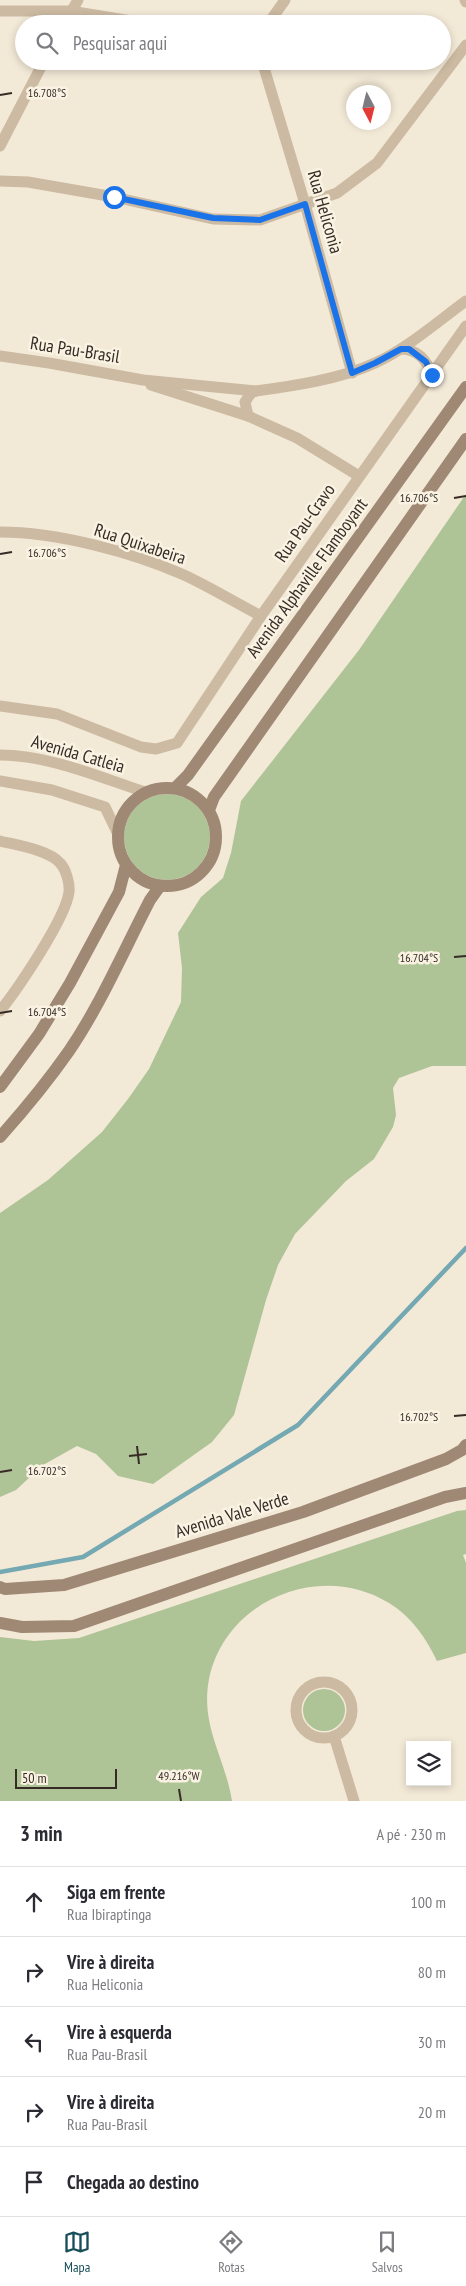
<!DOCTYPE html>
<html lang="pt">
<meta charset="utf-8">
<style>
body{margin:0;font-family:"PT Sans Narrow",sans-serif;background:#f7f7f7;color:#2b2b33}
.controls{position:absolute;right:15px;bottom:15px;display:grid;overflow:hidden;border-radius:0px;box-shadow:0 2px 8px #0003}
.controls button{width:45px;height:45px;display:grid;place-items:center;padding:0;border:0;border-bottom:1px solid #e1e1e2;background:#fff;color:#2b2b33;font:25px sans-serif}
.compass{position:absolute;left:346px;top:85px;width:45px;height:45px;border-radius:50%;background:#fff;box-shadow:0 2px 8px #0003;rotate:173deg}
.scale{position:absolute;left:15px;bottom:12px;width:102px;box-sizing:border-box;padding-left:5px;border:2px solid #362c25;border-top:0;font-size:14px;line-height:18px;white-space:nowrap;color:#362c25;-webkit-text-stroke:4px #faf3e3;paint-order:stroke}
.stop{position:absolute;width:15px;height:15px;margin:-11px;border:4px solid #1a73e8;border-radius:50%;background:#fff}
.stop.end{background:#1a73e8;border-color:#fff;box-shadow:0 1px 5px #0008}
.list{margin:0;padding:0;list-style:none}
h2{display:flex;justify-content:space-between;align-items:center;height:65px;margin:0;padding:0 20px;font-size:21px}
h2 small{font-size:16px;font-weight:400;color:#7c7c81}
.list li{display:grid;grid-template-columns:32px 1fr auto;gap:15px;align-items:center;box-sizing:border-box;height:70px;padding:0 20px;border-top:1px solid #e1e1e2}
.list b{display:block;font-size:19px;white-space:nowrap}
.list p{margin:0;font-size:16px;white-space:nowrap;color:#7c7c81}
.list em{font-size:16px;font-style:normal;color:#7c7c81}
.icon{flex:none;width:28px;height:28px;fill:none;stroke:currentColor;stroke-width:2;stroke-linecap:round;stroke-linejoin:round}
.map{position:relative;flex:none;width:466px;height:1801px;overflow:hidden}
.search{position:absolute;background:#fff;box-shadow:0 2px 8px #0003;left:15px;right:15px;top:15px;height:55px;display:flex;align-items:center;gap:12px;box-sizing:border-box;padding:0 18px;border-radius:28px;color:#7c7c81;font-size:19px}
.sheet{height:415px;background:#fff}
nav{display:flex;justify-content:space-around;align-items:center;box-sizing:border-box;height:70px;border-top:1px solid #e1e1e2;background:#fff;font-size:14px;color:#7c7c81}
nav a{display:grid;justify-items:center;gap:2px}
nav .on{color:#184d5a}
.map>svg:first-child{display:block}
.green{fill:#aec396}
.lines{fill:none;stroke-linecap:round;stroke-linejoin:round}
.stream{stroke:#74a8b2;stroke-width:4.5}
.street{stroke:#ccbaa2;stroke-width:11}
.secondary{stroke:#9f8974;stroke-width:12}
.route{stroke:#1a73e8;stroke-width:6}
.ticks{fill:none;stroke:#362c25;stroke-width:2}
.labels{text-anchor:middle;stroke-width:5;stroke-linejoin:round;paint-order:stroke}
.street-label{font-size:18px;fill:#362c25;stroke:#faf3e3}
.ticks-label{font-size:12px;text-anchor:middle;fill:#362c25;stroke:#faf3e3;stroke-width:5;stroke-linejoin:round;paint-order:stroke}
</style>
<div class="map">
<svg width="466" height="1801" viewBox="0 0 466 1801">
<rect width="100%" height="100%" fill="#f3e9d7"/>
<!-- green -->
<g class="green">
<path d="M466,494v572h-34l-33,12 -6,10 3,27 -3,12 -19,32 -28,22 -51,53 -17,31 -12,35 -32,115 -22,27 -59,42 -35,-8 -22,-22 -19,-8 -34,19 -27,25 -16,7v-284l48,-33 54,-48 26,-33 21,-30 32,-67 1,-34 -4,-35 23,-36 22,-19 8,-25 10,-52 118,-151z"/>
<circle cx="167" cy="837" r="43"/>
<path d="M466,1510v44l-3,1 3,8v90l-29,8c-11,-23 -25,-44 -48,-58 -68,-42 -163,-4 -180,76 -9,47 16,78 23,122h-232v-164l34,4 45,-3 378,-127z"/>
<circle cx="324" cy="1710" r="21"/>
</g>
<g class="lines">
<!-- stream -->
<path class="stream" d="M0,1572l83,-15 215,-132 168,-177"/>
<!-- street -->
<g class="street">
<path d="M465,0l1,2"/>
<path d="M0,11h70l80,13"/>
<path d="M64,24l14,-24"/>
<path d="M268,24l17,-24"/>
<path d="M262,61l43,143 47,169"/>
<path d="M0,146l44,-85"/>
<path d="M0,181l28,1 86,15 99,22 47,1 77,-27 40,-30 89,-118"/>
<path d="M401,349c16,0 26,11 31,26"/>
<path d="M0,356l49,7 94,17 113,11c37,-5 85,-12 119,-28 33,-15 62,-41 91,-62"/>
<path d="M151,385l97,31 49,22 62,38"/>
<path d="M248,416l-3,-14 6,-9 5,-2"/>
<path d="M0,532c57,0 132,20 184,43 26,12 52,28 77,41"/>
<path d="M0,706l57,8 84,33 15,2 21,-6 84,-127 205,-290"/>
<path d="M0,755c49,0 99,22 145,37"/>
<path d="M0,781l52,9 53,17 12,25"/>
<path d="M0,841c16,4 49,9 60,22 6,6 10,21 9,29 -3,26 -52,98 -69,119"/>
<circle cx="324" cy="1710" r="28"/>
<path d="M334,1736l20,65"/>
</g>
<!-- secondary -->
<g class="secondary">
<circle cx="167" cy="837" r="49"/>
<path d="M175,788l13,-13 278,-388"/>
<path d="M209,810l5,-13 252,-358"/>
<path d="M0,1087l39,-53 31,-51 49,-91 7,-27"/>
<path d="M0,1137c25,-28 48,-56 69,-86 32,-47 55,-101 81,-151l10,-14"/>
<path d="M0,1587l5,2 59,-4 239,-73 143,-53 16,-9 4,-5"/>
<path d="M0,1623l22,4 52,-1 371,-129 21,-4"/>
</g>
</g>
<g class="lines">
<!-- route -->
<path class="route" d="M114,197l99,21 47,2 45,-16 47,169 23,-10 26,-14h8l17,13 6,13"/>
</g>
<!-- ticks -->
<path class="ticks" d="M0,95l12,-2M454,498l12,-2M0,554l12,-2M454,957l12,-1M0,1013l12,-2M454,1416l12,-1M137,1446l2,18M129,1456l18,-2M0,1472l12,-2M179,1789l2,12"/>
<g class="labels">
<!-- street labels -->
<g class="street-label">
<text transform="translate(325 212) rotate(74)" y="6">Rua Heliconia</text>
<text transform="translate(75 350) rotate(9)" y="6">Rua Pau-Brasil</text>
<text transform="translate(305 523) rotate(-55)" y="6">Rua Pau-Cravo</text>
<text transform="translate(140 544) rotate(18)" y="6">Rua Quixabeira</text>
<text transform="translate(307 578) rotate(-54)" y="6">Avenida Alphaville Flamboyant</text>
<text transform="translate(78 754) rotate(16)" y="6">Avenida Catleia</text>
<text transform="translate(232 1515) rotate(-17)" y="6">Avenida Vale Verde</text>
</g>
</g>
<g class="ticks-label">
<text x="47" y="97">16.708°S</text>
<text x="419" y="502">16.706°S</text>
<text x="47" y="557">16.706°S</text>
<text x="419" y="962">16.704°S</text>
<text x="47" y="1016">16.704°S</text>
<text x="419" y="1421">16.702°S</text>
<text x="47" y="1475">16.702°S</text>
<text x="179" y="1780">49.216°W</text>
</g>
</svg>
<div class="controls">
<button><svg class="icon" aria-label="layers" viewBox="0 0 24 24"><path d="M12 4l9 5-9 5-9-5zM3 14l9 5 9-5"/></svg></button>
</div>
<svg class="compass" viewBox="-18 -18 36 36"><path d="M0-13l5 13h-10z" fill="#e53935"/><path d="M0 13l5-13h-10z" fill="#7c7c81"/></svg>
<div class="scale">50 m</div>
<div class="stop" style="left:114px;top:197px"></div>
<div class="stop end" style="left:432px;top:375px"></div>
<div class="search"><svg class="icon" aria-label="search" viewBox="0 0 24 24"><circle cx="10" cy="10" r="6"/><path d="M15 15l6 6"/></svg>Pesquisar aqui</div>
</div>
<section class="sheet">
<h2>3 min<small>A pé · 230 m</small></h2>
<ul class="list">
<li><svg class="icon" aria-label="ahead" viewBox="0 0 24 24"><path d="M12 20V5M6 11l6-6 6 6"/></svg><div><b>Siga em frente</b><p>Rua Ibiraptinga</p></div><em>100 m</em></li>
<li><svg class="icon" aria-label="right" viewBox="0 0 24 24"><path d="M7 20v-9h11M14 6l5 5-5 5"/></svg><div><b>Vire à direita</b><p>Rua Heliconia</p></div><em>80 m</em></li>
<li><svg class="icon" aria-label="left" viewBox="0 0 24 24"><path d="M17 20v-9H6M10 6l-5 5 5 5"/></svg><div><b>Vire à esquerda</b><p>Rua Pau-Brasil</p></div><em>30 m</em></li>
<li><svg class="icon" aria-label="right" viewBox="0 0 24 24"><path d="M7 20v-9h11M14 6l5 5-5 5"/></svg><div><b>Vire à direita</b><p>Rua Pau-Brasil</p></div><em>20 m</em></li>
<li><svg class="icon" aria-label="arrive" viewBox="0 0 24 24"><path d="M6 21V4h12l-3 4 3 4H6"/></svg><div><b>Chegada ao destino</b></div></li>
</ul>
</section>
<nav>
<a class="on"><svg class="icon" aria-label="map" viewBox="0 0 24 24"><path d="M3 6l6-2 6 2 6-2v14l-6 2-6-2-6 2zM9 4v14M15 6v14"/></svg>Mapa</a>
<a><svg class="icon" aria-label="directions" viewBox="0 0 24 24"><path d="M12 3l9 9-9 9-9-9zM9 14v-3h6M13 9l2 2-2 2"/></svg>Rotas</a>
<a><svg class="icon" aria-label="saved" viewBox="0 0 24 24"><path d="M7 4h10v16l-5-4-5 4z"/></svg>Salvos</a>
</nav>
